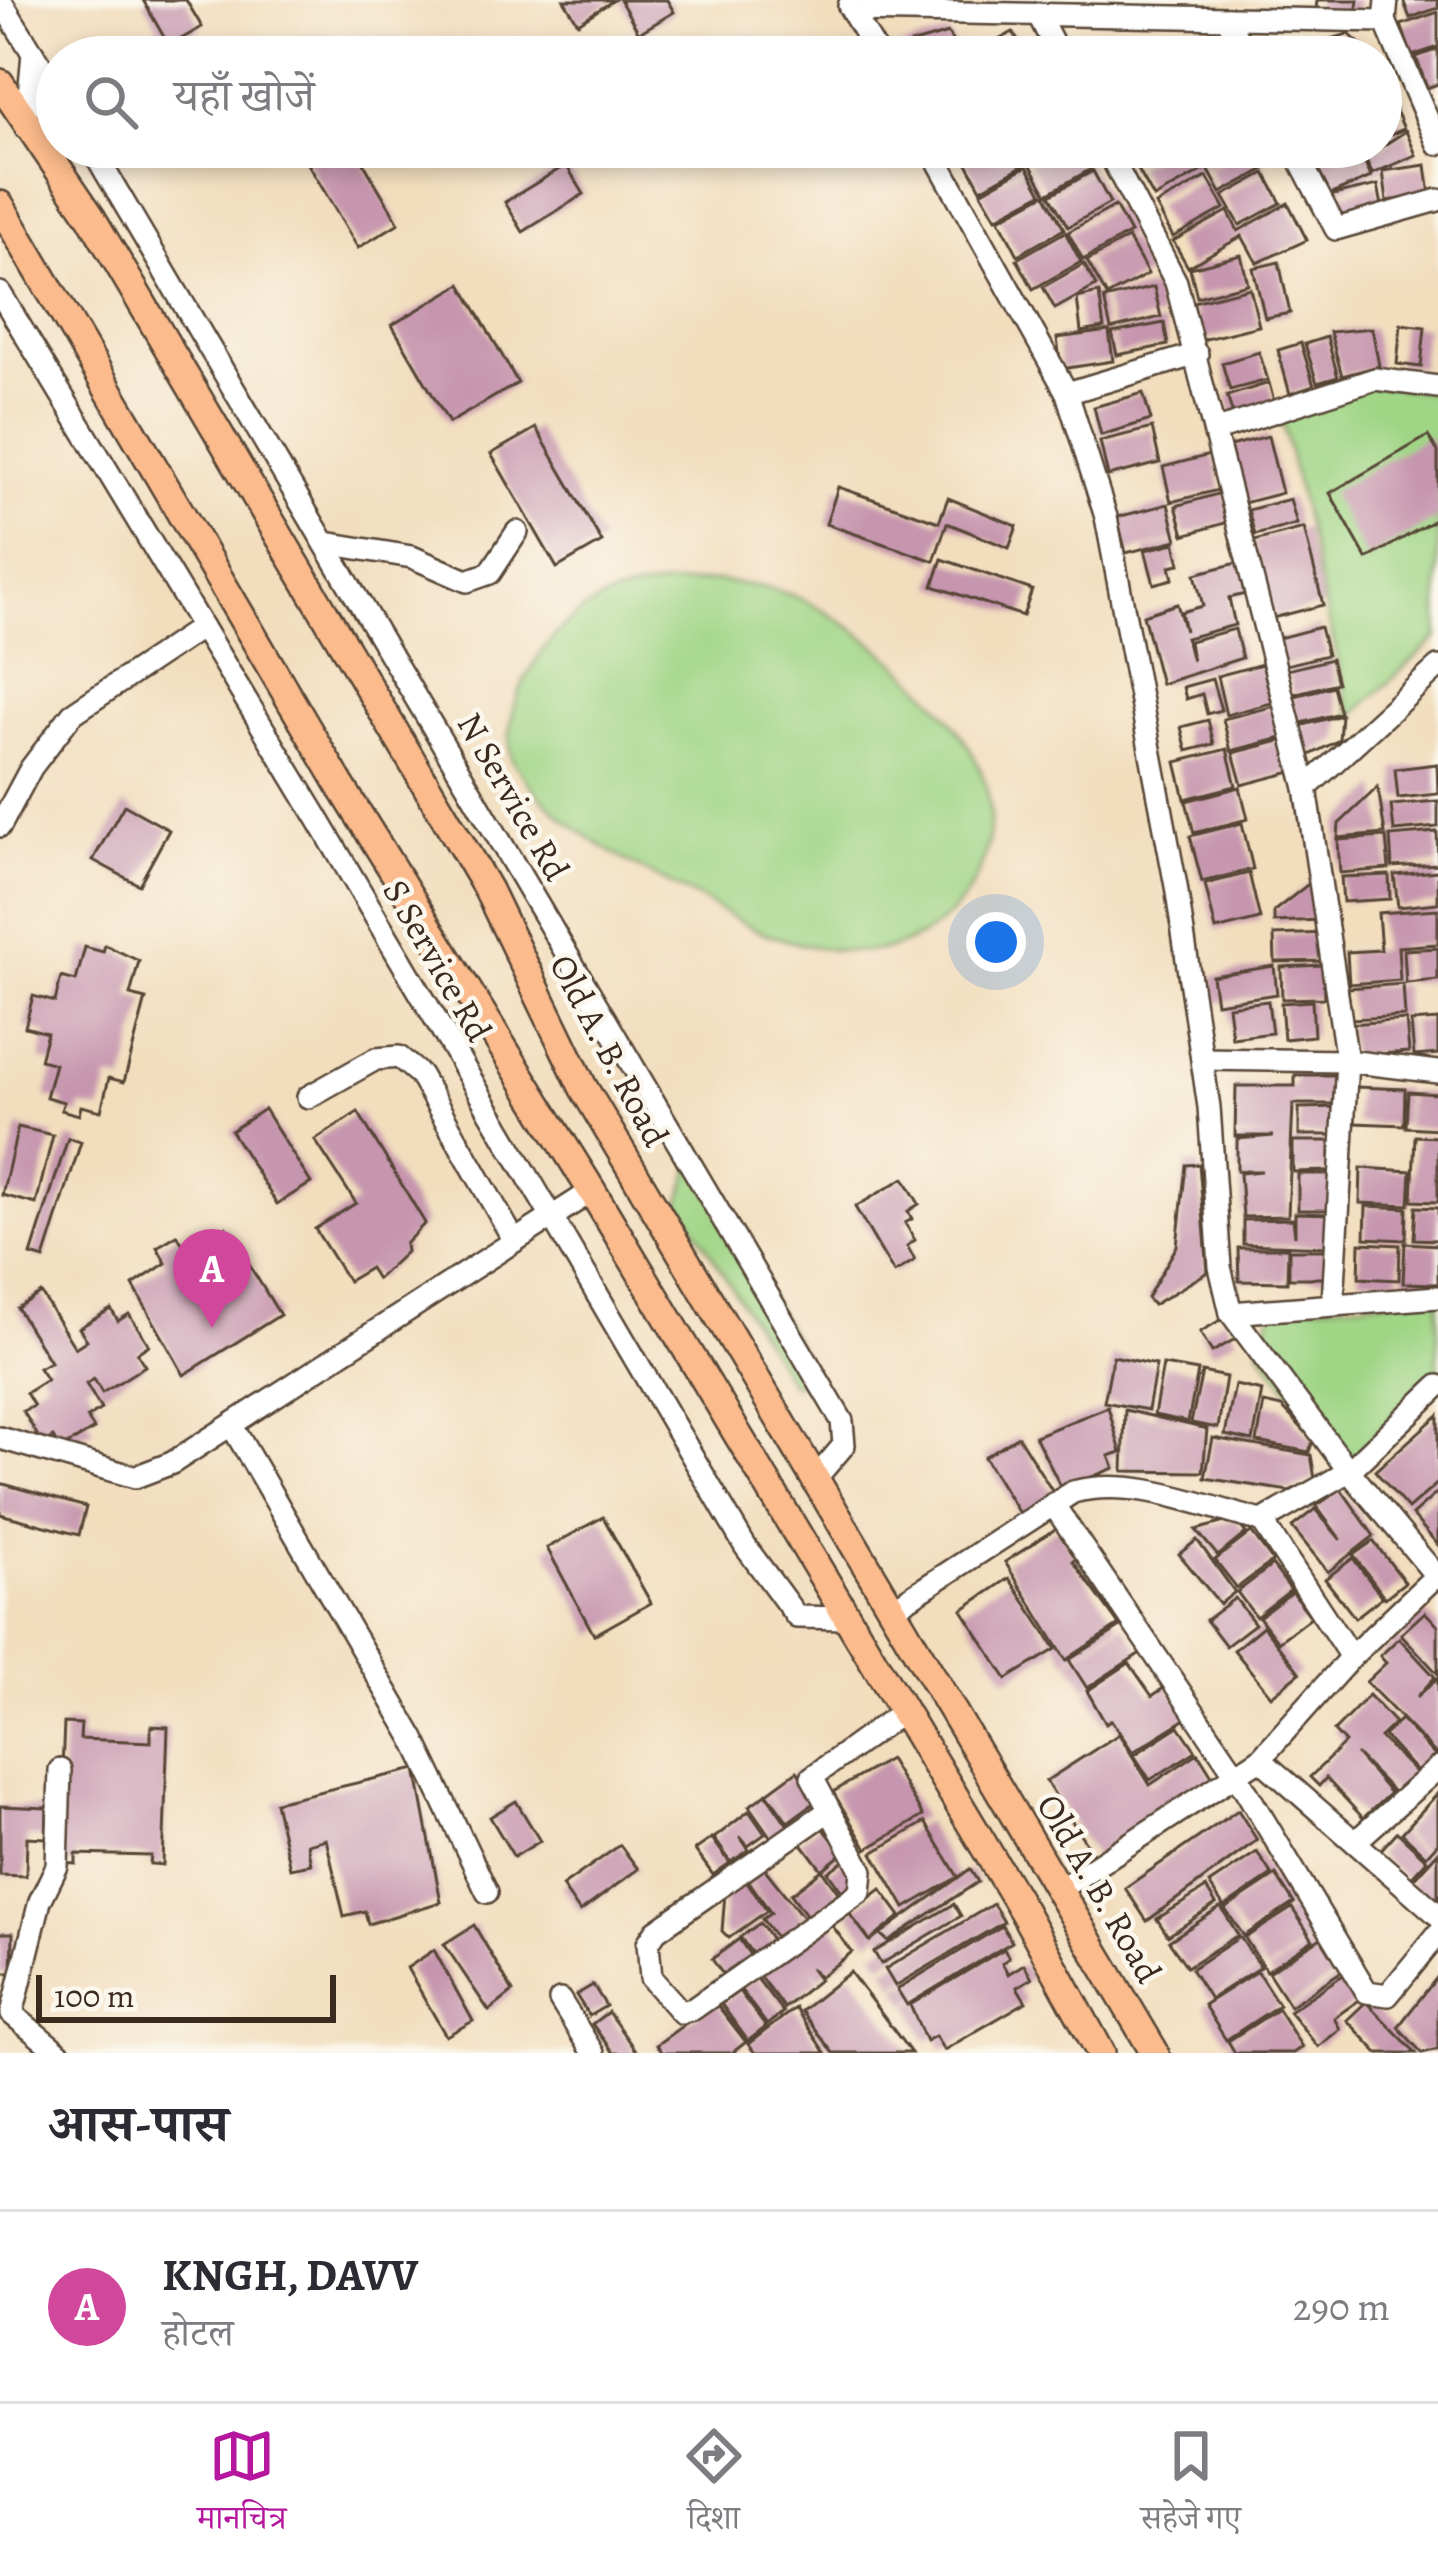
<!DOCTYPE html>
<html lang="hi">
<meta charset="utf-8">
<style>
body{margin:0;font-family:Alegreya,"Noto Serif Devanagari",serif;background:#f7f7f7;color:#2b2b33}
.scale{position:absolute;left:36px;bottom:30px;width:300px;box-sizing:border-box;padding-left:12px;border:6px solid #3b2a1e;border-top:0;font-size:33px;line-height:42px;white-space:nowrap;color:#3b2a1e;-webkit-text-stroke:9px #fbf7ec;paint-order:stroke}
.you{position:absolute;left:996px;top:942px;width:42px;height:42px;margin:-30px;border:9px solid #fff;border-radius:50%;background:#1a73e8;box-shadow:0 0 0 18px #1a73e833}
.badge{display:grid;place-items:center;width:78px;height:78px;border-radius:50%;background:#b5179e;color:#fff;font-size:39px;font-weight:700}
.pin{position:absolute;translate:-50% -99px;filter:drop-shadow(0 3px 6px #0008)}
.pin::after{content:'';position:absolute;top:63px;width:42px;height:36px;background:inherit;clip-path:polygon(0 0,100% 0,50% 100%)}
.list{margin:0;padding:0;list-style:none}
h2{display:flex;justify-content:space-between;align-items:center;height:156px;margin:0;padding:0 48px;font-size:51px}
h2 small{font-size:39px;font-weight:400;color:#7c7c81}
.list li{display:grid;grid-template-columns:78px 1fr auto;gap:36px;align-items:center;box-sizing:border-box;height:192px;padding:0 48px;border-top:3px solid #e1e1e2}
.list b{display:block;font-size:45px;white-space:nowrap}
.list p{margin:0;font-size:39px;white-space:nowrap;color:#7c7c81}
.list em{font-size:39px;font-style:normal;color:#7c7c81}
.icon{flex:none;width:66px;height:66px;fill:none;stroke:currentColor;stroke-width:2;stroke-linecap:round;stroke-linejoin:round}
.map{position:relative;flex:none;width:1438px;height:2053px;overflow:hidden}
.search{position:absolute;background:#fff;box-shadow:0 6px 18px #0003;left:36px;right:36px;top:36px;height:132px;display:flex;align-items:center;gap:30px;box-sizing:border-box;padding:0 42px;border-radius:66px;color:#7c7c81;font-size:45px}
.sheet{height:348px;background:#fff}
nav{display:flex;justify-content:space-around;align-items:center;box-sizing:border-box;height:168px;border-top:3px solid #e1e1e2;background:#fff;font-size:33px;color:#7c7c81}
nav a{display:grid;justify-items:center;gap:6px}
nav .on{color:#b5179e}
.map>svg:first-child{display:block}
.green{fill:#a0d586;stroke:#6e8052;stroke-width:3}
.building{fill:#c696ae}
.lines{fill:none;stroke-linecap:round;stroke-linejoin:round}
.minor-casing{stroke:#564536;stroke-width:26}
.major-casing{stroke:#564536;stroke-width:32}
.minor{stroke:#fff;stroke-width:21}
.major{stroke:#fbbb8c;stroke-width:27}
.labels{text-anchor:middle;stroke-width:9;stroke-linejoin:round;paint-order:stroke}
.street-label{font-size:36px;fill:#3b2a1e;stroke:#fbf7ec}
</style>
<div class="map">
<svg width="1438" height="2053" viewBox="0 0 1438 2053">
<rect width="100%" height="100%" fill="#fbf7ec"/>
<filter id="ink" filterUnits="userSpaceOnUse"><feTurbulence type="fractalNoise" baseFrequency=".00833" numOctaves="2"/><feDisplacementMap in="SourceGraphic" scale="24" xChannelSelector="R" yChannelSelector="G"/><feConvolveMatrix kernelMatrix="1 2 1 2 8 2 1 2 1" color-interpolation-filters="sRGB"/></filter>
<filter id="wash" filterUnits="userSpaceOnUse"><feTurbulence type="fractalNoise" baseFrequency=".004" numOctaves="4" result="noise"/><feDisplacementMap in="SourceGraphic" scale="48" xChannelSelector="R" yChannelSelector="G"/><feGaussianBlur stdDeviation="2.7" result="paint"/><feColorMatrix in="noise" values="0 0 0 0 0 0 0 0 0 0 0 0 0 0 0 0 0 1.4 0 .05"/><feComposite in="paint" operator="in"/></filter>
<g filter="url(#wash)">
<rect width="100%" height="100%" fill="#f2ddbd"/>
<!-- green -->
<g class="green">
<path d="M1372,384l66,10v243l-87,80 -70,-300z"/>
<path d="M717,581c26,3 55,6 80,16 70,31 169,115 189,189 20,77 -34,157 -114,165 -33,3 -77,-7 -108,-18 -22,-8 -43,-23 -64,-34 -73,-36 -143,-69 -188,-139 -14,-59 38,-139 93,-161 35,-14 75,-15 112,-18z"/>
<path d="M692,1163l126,218 -27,3 -111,-181z"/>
<path d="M1438,1297v89l-89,85 -90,-121 14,-42z"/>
</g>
<g id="blocks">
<!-- building -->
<g class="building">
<path d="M143,0h43l16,27 -33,19z"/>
<path d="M564,0h50l-36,23z"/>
<path d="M620,0h47l7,12 -35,21z"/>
<path d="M1317,0h41l-2,15 -40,-4z"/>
<path d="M1403,0h35v8l-28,10z"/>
<path d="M1438,12v35l-26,9 -11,-31z"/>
<path d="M1013,32l14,25h-59z"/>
<path d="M948,33l13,24h-67l-4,-7z"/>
<path d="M1349,34l20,18 -47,5 -6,-14z"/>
<path d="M1123,36l17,21h-61l-3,-6z"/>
<path d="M1284,38l5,12 23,-9 6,16h-57l-4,-8z"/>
<path d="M1197,40l9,17h-60l-6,-12z"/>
<path d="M1438,49v35l-11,4 -11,-31z"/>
<path d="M1381,76l23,53 -23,10z"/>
<path d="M1406,131l10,24 -44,19 -10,-24 19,-3z"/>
<path d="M298,147h56l45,76 -41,25z"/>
<path d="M978,147h36l10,18 -43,24 -18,-33z"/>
<path d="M1055,147h24l12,22 -44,25 -18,-32z"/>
<path d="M1171,147h20l13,23 -50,28 -18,-32z"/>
<path d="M1195,147h47l-36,20z"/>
<path d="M1248,147l17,22 -44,24 -13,-24z"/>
<path d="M1306,147h53l3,6 -39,16 39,-14 9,22 -44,19z"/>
<path d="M566,165l18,29 -61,38 -18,-30z"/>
<path d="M1426,165l4,30 -43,6 -4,-30z"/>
<path d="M1027,166l15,27 -46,25 -15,-26z"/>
<path d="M1093,171l17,32 -42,24 -18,-32z"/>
<path d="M1265,173l16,30 -41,22 -17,-29z"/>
<path d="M1207,177l18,31 -52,29 -17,-32z"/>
<path d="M1378,185l4,21 -48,11 -5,-21z"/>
<path d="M1045,194l19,35 -46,26 -19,-36z"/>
<path d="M1288,203l19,37 -50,23 -15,-27 -54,31 -15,-26 55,-30 10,20z"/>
<path d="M1115,206l15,27 -47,27 -15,-28z"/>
<path d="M1065,232l16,30 -48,27 -16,-30z"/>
<path d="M1128,238l20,36 -41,22 -20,-35z"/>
<path d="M1241,255l7,29 -51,13 -7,-29z"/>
<path d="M1279,262l11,51 -25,5 -12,-50z"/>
<path d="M1084,264l12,22 -41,23 -12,-22z"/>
<path d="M461,284l57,99 -69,40 -57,-98z"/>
<path d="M1154,287l7,30 -50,12 -7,-30z"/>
<path d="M1250,288l9,38 -57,14 -9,-38z"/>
<path d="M1099,293l5,35 -23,4 -4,-34z"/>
<path d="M1164,323l4,22 -51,10 -5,-22z"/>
<path d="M1401,324l24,3 -4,40 -24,-3z"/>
<path d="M1372,328l7,38 -37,10 -12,-44z"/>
<path d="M1109,331l4,30 -52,8 -4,-31z"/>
<path d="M1327,337l11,40 -21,6 -12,-39z"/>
<path d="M1301,343l13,43 -24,8 -12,-44z"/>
<path d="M1259,352l9,28 -38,10 -8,-27z"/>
<path d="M1269,383l7,26 -41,12 -8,-25z"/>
<path d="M1143,393l8,27 -50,15 -7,-28z"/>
<path d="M536,428l66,114 -45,26 -66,-114z"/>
<path d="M1152,428l8,35 -52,13 -8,-35z"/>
<path d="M1268,436l14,57 -38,10 -14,-57z"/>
<path d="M1428,436l10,16v66l-71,41 -37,-66z"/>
<path d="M1213,454l9,35 -51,13 -8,-35z"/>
<path d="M838,487l101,35 9,-24 69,28 -8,22 -62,-25 -13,38 -108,-37z"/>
<path d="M1224,492l8,29 -48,14 -8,-29z"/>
<path d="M1290,499l7,25 -42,11 -7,-25z"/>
<path d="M1168,504l9,36 -51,13 -9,-36z"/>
<path d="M1304,528l19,77 -50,13 -19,-77z"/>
<path d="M1175,543l5,21 -10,2 3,13 -19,5 -9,-34z"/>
<path d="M942,559l90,31 -9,26 -90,-30z"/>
<path d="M1244,561l9,31 -24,6 6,27 -49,13 6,23 -3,-20 46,-12 7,29 -81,26 -18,-69 34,-11 8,27 -4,-19 22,-6 -8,-32z"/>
<path d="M1320,627l7,28 -45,11 -7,-27z"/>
<path d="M1331,659l6,24 -44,11 -6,-24z"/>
<path d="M1262,664l10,39 -46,12 -9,-39z"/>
<path d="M1212,679l9,31 -14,4 -5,-20 -16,5 -3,-12z"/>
<path d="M1333,686l7,27 -42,11 -7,-27z"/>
<path d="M1275,706l7,32 -51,13 -8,-32z"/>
<path d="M1341,715l-2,25 -35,18 -8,-31z"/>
<path d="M1208,720l6,24 -27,7 -6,-24z"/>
<path d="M1284,740l8,32 -50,13 -9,-32z"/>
<path d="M1227,749l9,37 -51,13 -9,-37z"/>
<path d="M1437,764l1,30 -40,4 -3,-29z"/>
<path d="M1240,787l8,32 -54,14 -8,-32z"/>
<path d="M1378,787l7,47 -47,4 1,-14z"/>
<path d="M1438,801v26l-44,4 -3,-26z"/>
<path d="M124,805l45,25 -30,55 -46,-25z"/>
<path d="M1242,823l11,46 -51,13 -12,-46z"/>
<path d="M1437,832l1,32 -46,3 -2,-31z"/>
<path d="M1386,837l3,32 -49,4 -2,-33z"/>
<path d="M1438,871v32l-40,4 -4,-32z"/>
<path d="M1249,873l11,46 -44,11 -11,-46z"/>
<path d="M1389,875l1,24 -47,3 -2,-25z"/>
<path d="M1316,878l5,42 -47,2v-11z"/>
<path d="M1438,909v35l-40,3 2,33 -51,4 -2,-32 34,-2 -3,-37z"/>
<path d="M1328,933v28l-53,1 -1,-27z"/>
<path d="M105,945l34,16 -9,34 16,4 -22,83 -15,-4 -8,33 -20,-5 -2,9 -18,-5 3,-8 -18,-5 9,-33 -15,-4 7,-27 -22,-6 8,-31 22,6 6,-25 15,4 9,-34 18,5z"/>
<path d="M1438,948v32l-32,3 -2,-33z"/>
<path d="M1323,965l1,33 -42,1 -1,-32z"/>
<path d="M1274,966l3,28 -61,9 -4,-27z"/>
<path d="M1403,984l2,32 -54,3 -3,-31z"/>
<path d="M1268,1001l4,32 -40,5 -4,-32z"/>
<path d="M1312,1001l2,35 -30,3 -3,-36z"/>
<path d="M1406,1020l3,32 -58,4 -3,-32z"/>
<path d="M1438,1020v34l-24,2 -3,-34z"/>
<path d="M1295,1075h41v29h-43l-5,112 -45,1 -3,-44 22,-2h-25v-32l37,-3h-39l1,-50h59z"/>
<path d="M1356,1087l49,2 -1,36 -49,-2z"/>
<path d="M1408,1092l30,2v35l-32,-2z"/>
<path d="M1341,1107v28h-42v-27z"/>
<path d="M264,1109l47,74 -34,21 -46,-73z"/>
<path d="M358,1112l67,111 -20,21 1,8 -29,27 -7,-11 -22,13 -33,-52 41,-26 -41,-63z"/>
<path d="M18,1127l35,8 -17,69 -34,-9z"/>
<path d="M1415,1136l23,1v65l-26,-1z"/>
<path d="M68,1138l13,4 -37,117 -13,-4z"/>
<path d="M1293,1141h37v30l-37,1z"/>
<path d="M1199,1164l9,108 -55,33 -6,-7 30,-52 9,-81z"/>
<path d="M1361,1168l50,3 -2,34 -49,-2z"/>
<rect x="1298" y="1174" width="35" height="36"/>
<path d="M904,1178l15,26 -11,7 4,8 -7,4 10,17 -8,6 8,14 -21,13 -39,-66z"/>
<path d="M1366,1206l41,2 -1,32 -41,-2z"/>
<path d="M1416,1207l22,1v32l-24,-1z"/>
<path d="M1295,1213l35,1 -1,33 -86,-3v-24l50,-1 2,17z"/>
<path d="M226,1227l54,88 -96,60 -51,-90 33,-22 -9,-16 20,-12 11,17z"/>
<path d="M1360,1243l40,2 -1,35 -40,-2z"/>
<path d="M1405,1243l33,2v39l-35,-1z"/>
<path d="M1238,1248h50l-1,34 -48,-1z"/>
<rect x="1289" y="1250" width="36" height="28"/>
<path d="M41,1293l34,55 12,-8 -8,-12 32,-19 7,12 11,-7 20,31 -12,8 8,13 -43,27 -8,-14 -8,5 15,25 -14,9 7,11 -34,20 -7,-12 -11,6 -19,-32 11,-5 -8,-13 21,-13 -8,-12 11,-6 -33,-54z"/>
<path d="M1224,1318l13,20 -25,14 -12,-20z"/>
<path d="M1113,1356l43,9 -8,45 -44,-8z"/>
<path d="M1163,1365l35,6 -10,51 -34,-7z"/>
<path d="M1202,1372l24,5 -8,51 -27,-5z"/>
<path d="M1235,1385l27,6 -9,50 -28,-6z"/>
<path d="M1264,1403l18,4 31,33 -4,12 -52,-10z"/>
<path d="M1108,1407l13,45 -12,4 5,12 -52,21 -27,-53z"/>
<path d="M1125,1410l82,19 -4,43 -80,-1z"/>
<path d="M1438,1415v68l-30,26 -33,-38z"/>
<path d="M1018,1436l36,58 -34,21 -36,-58z"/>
<path d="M1213,1438l98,17 4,24 -26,12 -84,-13z"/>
<path d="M0,1483l86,24 -7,28 -79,-21z"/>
<path d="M1341,1489l33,47 -46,36 -36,-45 23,-18 26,31 -25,-34z"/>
<path d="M1438,1492v53l-26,-30z"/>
<path d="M603,1517l48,86 -57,32 -47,-87z"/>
<path d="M1235,1519l11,14 -28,23 -22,-26z"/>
<path d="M1057,1528l20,30 -4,3 46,64 -53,35 -61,-98z"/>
<path d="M1251,1532l22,29 -36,27 -22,-28z"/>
<path d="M1197,1540l38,52 -15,12 -41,-50z"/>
<path d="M1373,1541l32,41 -20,16 -32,-43z"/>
<path d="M1353,1558l29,39 -27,21 -30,-39z"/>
<path d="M1272,1565l19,25 -35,27 -19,-25z"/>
<path d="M1009,1578l47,71 -49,30 -45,-69z"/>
<path d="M1292,1592l19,25 -33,25 -19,-25z"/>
<path d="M1235,1598l20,26 -29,22 -20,-26z"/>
<path d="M1425,1612l13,14v48l-37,-40z"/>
<path d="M1124,1625l18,27 -55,36 -18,-28z"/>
<path d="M1263,1626l37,47 -29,23 -37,-46z"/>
<path d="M1399,1638l36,39 -18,20 21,-19v78l-72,-74 20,-19 -6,-7z"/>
<path d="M1129,1663l23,33 16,-11 21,32 -56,35 -22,-32 -5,4 -19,-33z"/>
<path d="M1369,1695l26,28 -15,14 37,37 -21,21 -40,-41 34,39 -27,25 -37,-40 -7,8 -9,-9 35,-34 -11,-12z"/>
<path d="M1401,1719l36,39 -18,16 -35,-38z"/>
<path d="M64,1723l17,1 -1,15 71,3v-16l17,1 -5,138 -13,-1 1,-8 -75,-2v10l-18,-1z"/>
<path d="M1179,1726l17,25 -46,29 -16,-25z"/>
<path d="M1119,1734l31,51 48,-32 18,29 -121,75 -49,-76z"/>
<path d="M889,1759l34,57 -56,33 -34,-57z"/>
<path d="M416,1769l25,133 -73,22 -3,-13 -21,5 -18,-77 -19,5 4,20 -21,4 -15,-66z"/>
<path d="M797,1771l21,29 -30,22 -21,-29z"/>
<path d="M1438,1793v50l-12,13 -24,-23z"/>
<path d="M766,1794l23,33 -17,12 -23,-33z"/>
<path d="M516,1801l24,40 -26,16 -24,-40z"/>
<path d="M0,1806l47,2 -1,30 -19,-1 -1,39 -26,-1z"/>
<path d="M1238,1810l19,30 -110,81 -22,-33z"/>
<path d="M749,1811l16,23 -17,12 -8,-9 9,13 -18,12 -17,-24z"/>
<path d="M925,1822l33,55 -53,31 -32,-55z"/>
<path d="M820,1824l23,29 -21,17 -22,-29z"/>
<path d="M1397,1832l30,28 -19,21 -31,-27z"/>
<path d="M712,1838l18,25 -17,12 -18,-25z"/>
<path d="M620,1845l18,24 -58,43 -18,-26z"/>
<path d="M1257,1852l15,23 -48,32 -15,-23z"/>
<path d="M1438,1852v59l-29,-27z"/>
<path d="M846,1859l16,21 -19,13 -15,-21z"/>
<path d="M764,1868l46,58 -28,20 -20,-27 9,-6 -23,-33z"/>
<path d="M970,1869l8,13 -90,59 -8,-7z"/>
<path d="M822,1870l18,25 -31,24 -18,-25z"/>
<path d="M1276,1875l18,28 -50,33 -19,-27z"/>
<path d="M744,1878l23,33 -38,27 -7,-7 3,-38z"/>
<path d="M1206,1888l10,16 -48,32 -11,-17z"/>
<path d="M881,1889l20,27 -31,25 -21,-28z"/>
<path d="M954,1904l7,12 -80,48 -7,-12z"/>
<path d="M993,1904l11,18 -109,64 -10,-17z"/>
<path d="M1221,1907l17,28 -51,32 -18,-26z"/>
<path d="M1292,1908l21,32 -47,31 -21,-33z"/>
<path d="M828,1920l24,32 -32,25 -10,-9 9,12 -35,28 -26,-34z"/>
<path d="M760,1923l15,22 -19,14 -16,-22z"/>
<path d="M474,1925l39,67 -24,19 -45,-67z"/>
<path d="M1002,1926l10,16 -105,63 -10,-16z"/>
<path d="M0,1933h13l-1,40h-12z"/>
<path d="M1240,1937l20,30 -50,32 -19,-30z"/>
<path d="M1321,1938l21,33 -52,35 -22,-34z"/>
<path d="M739,1939l15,22 -27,19 -15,-21z"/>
<path d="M1004,1949l5,9 -7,5 6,11 16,-10 8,14 -15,9 9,15 -82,48 -9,-14 -9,5 -16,-36z"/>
<path d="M434,1950l39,71 -27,15 -39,-68z"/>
<path d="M1257,1971l22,34 -53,35 -22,-35z"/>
<path d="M850,1972l61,81h-78l-32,-42z"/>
<path d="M1346,1973l16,25 -28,20 6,11 -22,18 -29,-36z"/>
<path d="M1438,1976v73l-16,4 -24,-26z"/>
<path d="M756,1977l27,35 -16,13 -27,-36z"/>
<path d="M593,1985l13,21 -17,10 -13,-21z"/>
<path d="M739,1991l27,36 -18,14 -27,-37z"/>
<path d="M715,2002l31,40 -14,11h-70l-6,-8z"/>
<path d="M1366,2002l50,51h-38l-31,-33z"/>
<path d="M795,2008l30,45h-70l-7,-9z"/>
<path d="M1278,2009l24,38 -9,6h-58l-7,-12z"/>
<path d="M608,2012l29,41h-24l-21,-29z"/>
</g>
</g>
</g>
<g filter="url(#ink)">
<use href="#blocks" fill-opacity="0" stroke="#564536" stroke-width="3"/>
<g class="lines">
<defs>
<g id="minor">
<path d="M0,0l57,92"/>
<path d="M1387,0l-2,21 53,123"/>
<path d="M849,6l30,51"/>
<path d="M853,11l532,10"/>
<path d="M1038,14l22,43"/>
<path d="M1227,18l20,39"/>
<path d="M26,128l7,-75"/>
<path d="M91,147l751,1274 2,24 -29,34"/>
<path d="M930,147l137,246 39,124 70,369 33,221 11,160 11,46 118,158 89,107"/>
<path d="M1106,147l70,135 130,506 41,273 -14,242"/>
<path d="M1293,147l43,82 102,-29"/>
<path d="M0,293l318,526 427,727 52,71 49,1"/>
<path d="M1067,393l130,-39"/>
<path d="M1217,430l158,-51 63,8"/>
<path d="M326,543l86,14 55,24 23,-8 27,-41"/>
<path d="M1306,788l132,-121"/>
<path d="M0,826l31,-58 41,-54 130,-87"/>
<path d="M1202,1059l145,2 91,11"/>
<path d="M308,1097l68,-38 23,-2 21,18 94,165"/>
<path d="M1231,1313l207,-16"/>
<path d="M232,1426l182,313 73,153"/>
<path d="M0,1438l135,39 37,-14 420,-272"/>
<path d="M1053,1504l184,272 130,216 21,3 50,-61"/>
<path d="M1262,1521l89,136"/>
<path d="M892,1609l181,-117c62,-16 128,14 189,29l87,-50 89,-85"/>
<path d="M1260,1759l178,156"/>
<path d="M827,1812l-171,119 -8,12 3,35 30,34 12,-3 167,-117 2,-21 -50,-94 90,-65"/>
<path d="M1355,1842l83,-74"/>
<path d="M1057,1891l203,-132 91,-102 87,-83"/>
<path d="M560,2000l33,53"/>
<path d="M59,2053l-47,-39 28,-113 17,-35 3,-96"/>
</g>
<g id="major">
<path d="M0,83l91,134 397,673 95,197 572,966"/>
<path d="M0,205l339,578 253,408 431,720 78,142"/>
</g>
</defs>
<!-- minor casing -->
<use href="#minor" class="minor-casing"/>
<!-- major casing -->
<use href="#major" class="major-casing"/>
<!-- minor -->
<use href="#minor" class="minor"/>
<!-- major -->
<use href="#major" class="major"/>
</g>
</g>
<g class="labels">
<!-- street labels -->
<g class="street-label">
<text transform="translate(514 796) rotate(60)" y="13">N Service Rd</text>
<text transform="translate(438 960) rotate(60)" y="13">S Service Rd</text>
<text transform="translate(610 1050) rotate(62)" y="13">Old A. B. Road</text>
<text transform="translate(1100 1888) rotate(60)" y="13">Old A. B. Road</text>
</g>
</g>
</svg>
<div class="scale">100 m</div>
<div class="you"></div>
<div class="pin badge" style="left:212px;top:1328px;background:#d1479c">A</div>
<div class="search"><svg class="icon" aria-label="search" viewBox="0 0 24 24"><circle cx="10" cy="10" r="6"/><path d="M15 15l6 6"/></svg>यहाँ खोजें</div>
</div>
<section class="sheet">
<h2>आस-पास<small></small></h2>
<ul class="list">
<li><span class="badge" style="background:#d1479c">A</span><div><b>KNGH, DAVV</b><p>होटल</p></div><em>290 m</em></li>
</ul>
</section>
<nav>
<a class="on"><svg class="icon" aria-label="map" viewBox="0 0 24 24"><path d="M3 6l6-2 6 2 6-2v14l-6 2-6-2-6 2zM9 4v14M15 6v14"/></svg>मानचित्र</a>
<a><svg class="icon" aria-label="directions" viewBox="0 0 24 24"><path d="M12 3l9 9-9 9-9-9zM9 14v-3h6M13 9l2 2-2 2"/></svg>दिशा</a>
<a><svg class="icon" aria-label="saved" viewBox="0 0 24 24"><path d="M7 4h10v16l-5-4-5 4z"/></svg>सहेजे गए</a>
</nav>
